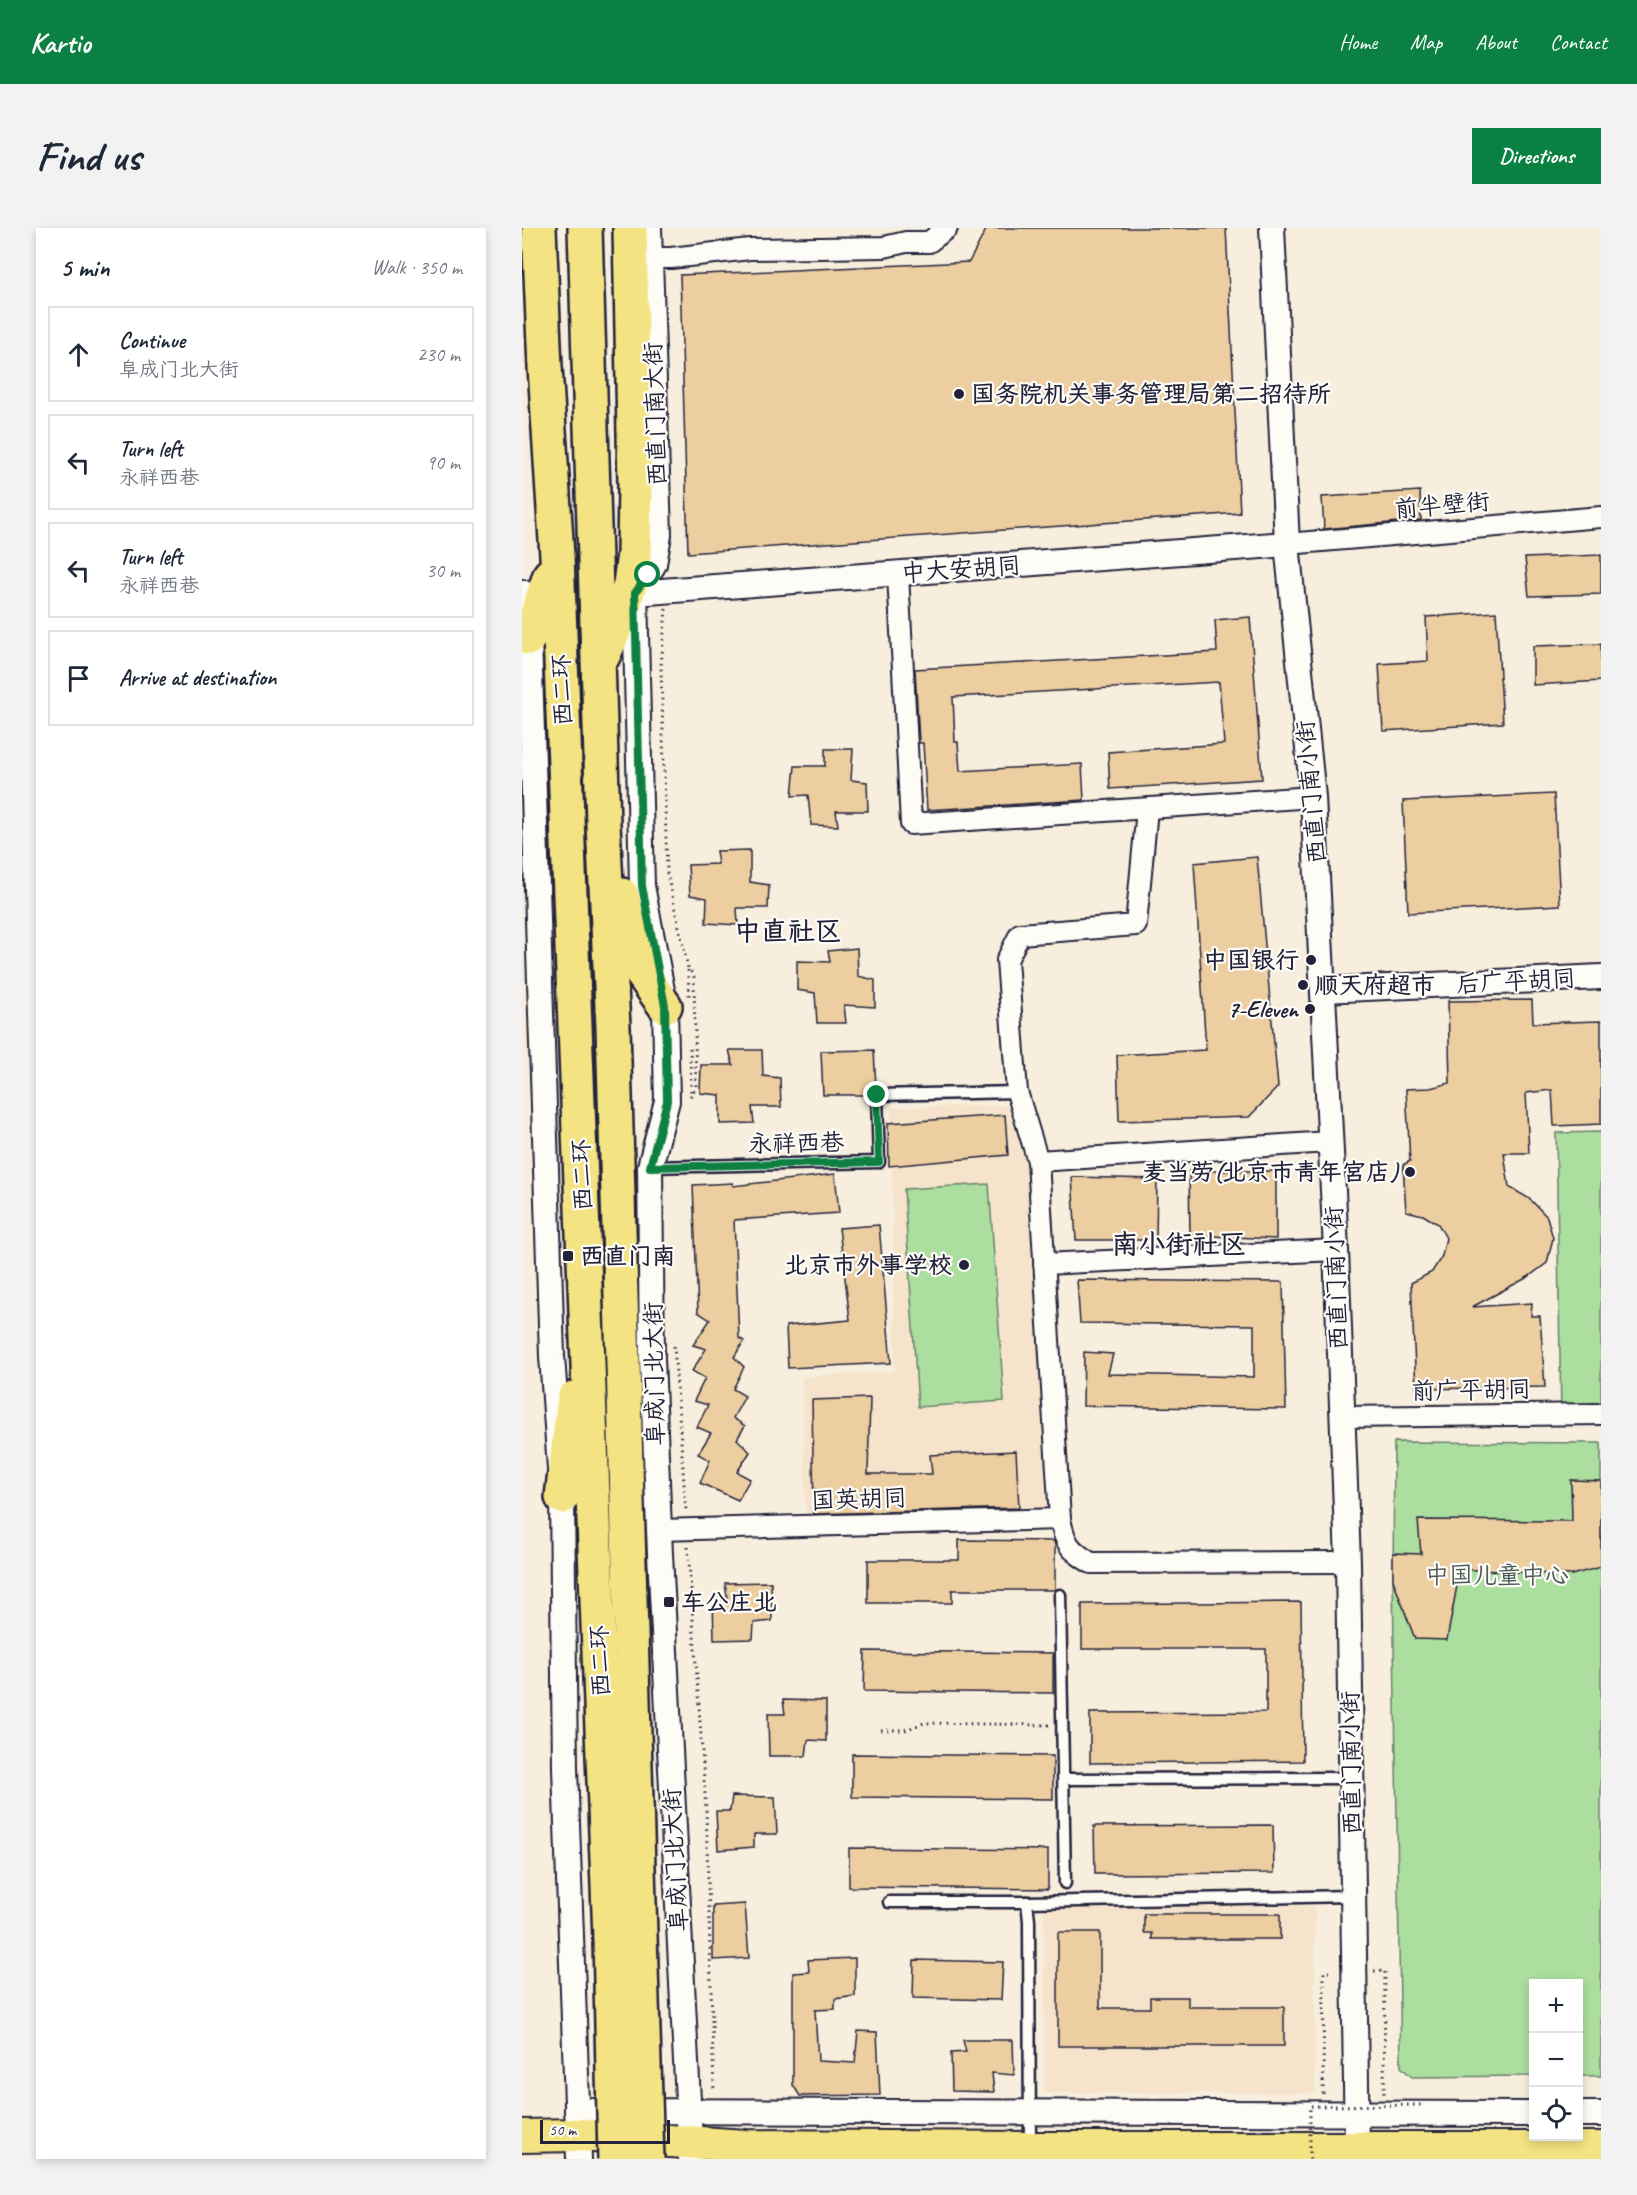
<!DOCTYPE html>
<meta charset="utf-8">
<style>
body{margin:0;font-family:Caveat,"LXGW WenKai TC",sans-serif;background:#f2f2f3;color:#1f2937}
.controls{position:absolute;right:18px;bottom:18px;display:grid;overflow:hidden;border-radius:0px;box-shadow:0 3px 9px #0003}
.controls button{width:54px;height:54px;display:grid;place-items:center;padding:0;border:0;border-bottom:2px solid #e0e1e3;background:#fff;color:#1f2937;font:30px sans-serif}
.scale{position:absolute;left:18px;bottom:15px;width:130px;box-sizing:border-box;padding-left:6px;border:3px solid #22223b;border-top:0;font-size:16px;line-height:21px;white-space:nowrap;color:#22223b;-webkit-text-stroke:4px #fdfcf7;paint-order:stroke}
.stop{position:absolute;width:18px;height:18px;margin:-14px;border:4px solid #0b8043;border-radius:50%;background:#fff}
.stop.end{background:#0b8043;border-color:#fff;box-shadow:0 2px 6px #0008}
.list{margin:0;padding:0;list-style:none}
h2{display:flex;justify-content:space-between;align-items:center;height:78px;margin:0;padding:0 24px;font-size:26px}
h2 small{font-size:20px;font-weight:400;color:#747a83}
.list li{display:grid;grid-template-columns:39px 1fr auto;gap:18px;align-items:center;box-sizing:border-box;height:96px;margin:0 12px 12px;padding:0 12px;border:2px solid #e0e1e3;border-radius:0px}
.list b{display:block;font-size:22px;white-space:nowrap}
.list p{margin:0;font-size:20px;white-space:nowrap;color:#747a83}
.list em{font-size:20px;font-style:normal;color:#747a83}
.icon{flex:none;width:33px;height:33px;fill:none;stroke:currentColor;stroke-width:2;stroke-linecap:round;stroke-linejoin:round}
.map{position:relative;flex:none;width:1079px;height:1931px;overflow:hidden;border-radius:0px}
header{display:flex;align-items:center;gap:36px;box-sizing:border-box;height:84px;padding:0 30px;background:#0b8043;color:#fff}
header strong{font-size:28px}
nav{display:flex;gap:33px;margin-inline-start:auto;font-size:21px}
.intro{display:flex;align-items:center;justify-content:space-between;box-sizing:border-box;height:144px;padding:0 36px}
h1{margin:0;font-size:42px}
.button{padding:15px 27px;border-radius:0px;background:#0b8043;color:#fff;font-size:21px;font-weight:700}
main{display:flex;gap:36px;padding:0 36px}
aside{flex:1;background:#fff;border-radius:0px;box-shadow:0 3px 9px #0003}
.map>svg:first-child{display:block}
.built{fill:#f5e4cb}
.green{fill:#acde9f;stroke:#67806d;stroke-width:1.5}
.building{fill:#edcea0;stroke:#22223b;stroke-width:1.5}
.lines{fill:none;stroke-linecap:round;stroke-linejoin:round}
.service-casing{stroke:#22223b;stroke-width:15}
.minor-casing{stroke:#22223b;stroke-width:24}
.tertiary-casing{stroke:#22223b;stroke-width:28}
.primary-casing{stroke:#22223b;stroke-width:36}
.trunk-casing{stroke:#22223b;stroke-width:38}
.path{stroke:#22223b;stroke-width:3;stroke-dasharray:1.5 4.5;stroke-linecap:butt}
.service{stroke:#fdfcf7;stroke-width:10}
.minor{stroke:#fdfcf7;stroke-width:20}
.tertiary{stroke:#fdfcf7;stroke-width:24}
.primary{stroke:#f4e382;stroke-width:32}
.trunk{stroke:#f4e382;stroke-width:33}
.trunk-bridge-casing{stroke:#22223b;stroke-width:38;stroke-linecap:butt}
.path-bridge{stroke:#22223b;stroke-width:3;stroke-dasharray:1.5 4.5;stroke-linecap:butt}
.trunk-bridge{stroke:#f4e382;stroke-width:33}
.route{stroke:#0b8043;stroke-width:8}
.poi-dot{fill:#22223b;stroke:#fdfcf7;stroke-width:2}
.labels{text-anchor:middle;stroke-width:4.5;stroke-linejoin:round;paint-order:stroke}
.poi-label{font-size:24px;font-weight:bold;fill:#22223b;stroke:#fdfcf7;text-anchor:start}
.street-label{font-size:24px;fill:#22223b;stroke:#fdfcf7}
.park-label{font-size:24px;fill:#4b5a59;stroke:#fdfcf7}
.quarter-label{font-size:27px;font-weight:bold;fill:#22223b;stroke:#fdfcf7}
</style>
<header>
<strong>Kartio</strong>
<nav><a>Home</a><a>Map</a><a>About</a><a>Contact</a></nav>
</header>
<div class="intro"><h1>Find us</h1><a class="button">Directions</a></div>
<main>
<aside>
<h2>5 min<small>Walk · 350 m</small></h2>
<ul class="list">
<li><svg class="icon" aria-label="ahead" viewBox="0 0 24 24"><path d="M12 20V5M6 11l6-6 6 6"/></svg><div><b>Continue</b><p>阜成门北大街</p></div><em>230 m</em></li>
<li><svg class="icon" aria-label="left" viewBox="0 0 24 24"><path d="M17 20v-9H6M10 6l-5 5 5 5"/></svg><div><b>Turn left</b><p>永祥西巷</p></div><em>90 m</em></li>
<li><svg class="icon" aria-label="left" viewBox="0 0 24 24"><path d="M17 20v-9H6M10 6l-5 5 5 5"/></svg><div><b>Turn left</b><p>永祥西巷</p></div><em>30 m</em></li>
<li><svg class="icon" aria-label="arrive" viewBox="0 0 24 24"><path d="M6 21V4h12l-3 4 3 4H6"/></svg><div><b>Arrive at destination</b></div></li>
</ul>
</aside>
<div class="map">
<svg width="1079" height="1931" viewBox="0 0 1079 1931">
<rect width="100%" height="100%" fill="#f8eedd"/>
<filter id="ink" filterUnits="userSpaceOnUse"><feTurbulence type="fractalNoise" baseFrequency=".0167" numOctaves="2"/><feDisplacementMap in="SourceGraphic" scale="12" xChannelSelector="R" yChannelSelector="G"/><feConvolveMatrix kernelMatrix="1 2 1 2 8 2 1 2 1" color-interpolation-filters="sRGB"/></filter>
<g filter="url(#ink)">
<!-- built -->
<g class="built">
<path d="M484,877l24,54 16,352 -240,10 -4,-144 93,-6 -4,-263z"/>
<path d="M793,1678v187h-271v-186z"/>
</g>
<!-- green -->
<g class="green">
<path d="M1079,904v281l-40,1 -5,-281z"/>
<path d="M467,956l15,217 -86,6 -14,-218z"/>
<path d="M872,1214l207,1v633h-22l-1,-92h-45v92l-121,1 -11,-10 -8,-487z"/>
</g>
<!-- building -->
<g class="building">
<path d="M465,0h239l14,285 -552,40 -8,-278 289,-13z"/>
<path d="M898,263l1,29 -97,9 -2,-32z"/>
<path d="M1079,327v39l-72,2 -4,-38z"/>
<path d="M974,384l7,111 -120,8 -4,-67 49,-3 -2,-44z"/>
<path d="M728,389l12,162 -152,10 -2,-37 116,-8 -5,-62 -266,15 2,45h3l2,29 122,-7 2,36 -157,10 -4,-67h-4l-4,-74 302,-17 -2,-32z"/>
<path d="M1079,416v37l-68,4v-39z"/>
<path d="M303,521h28l-2,31 16,2 1,29h-32l2,15 -27,-1 -3,-30 -16,1 3,-30h30z"/>
<path d="M1032,566l6,111 -152,8 -5,-112z"/>
<path d="M228,622v32l19,3 -1,23h-31l1,17 -32,-2 1,-25 -17,-3 -2,-30 30,-1 -2,-13z"/>
<path d="M735,629l21,230 -29,30 -130,4 -2,-66 89,-5 -12,-187z"/>
<path d="M335,720l1,28 17,4v27l-31,-2 2,18h-29l-2,-30 -18,-3v-29l33,1 -2,-11z"/>
<path d="M1010,772l1,23 68,-2v103l-47,2 -2,-36 -26,3 3,60h-25l5,34 21,12 17,18 6,21 -6,25 -19,14 -56,30 60,-4 -1,13h9l5,71 -129,2 -5,-106 21,-11 10,-16 4,-18 -8,-14 -15,-9 -17,-4 -3,-46 7,-4 -4,-72 24,-1 20,-5 -2,-82z"/>
<path d="M207,822h33l1,26 17,2 1,29h-29l2,16 -34,1v-29l-20,-2 1,-28h32z"/>
<path d="M352,822l2,38 -5,3 -1,4h-47l-2,-44z"/>
<path d="M483,887l3,40 -119,11 -1,-43z"/>
<path d="M667,943h87v68l-86,-4z"/>
<path d="M313,946l4,39 -105,7 5,118 5,3 -10,16 10,10 -11,22 12,7 -12,22 12,8 -8,13 13,13 -13,20 13,7 -12,21 -38,-17 10,-23 -12,-6 13,-21 -14,-6 11,-22 -14,-4 11,-23 -13,-7 14,-22 -13,-4 17,-25 -12,-8 -5,-127 40,-2v3z"/>
<path d="M550,949l85,2 -1,61h-80z"/>
<path d="M357,997l12,138 -103,5 -2,-42 64,-6 -11,-92z"/>
<path d="M555,1052l206,2 3,127 -203,-3 1,-54 29,2 -5,20 146,3v-52l-174,-2z"/>
<path d="M348,1170l-2,76h64l-2,-19 86,-4 3,57 -205,6 -2,-114z"/>
<path d="M1049,1252l30,1v86l-30,8 -111,-6 -13,71 -32,-1 -22,-59v-27l28,1 -3,-34 154,1z"/>
<path d="M437,1312l95,1 1,4v45h-103v13h-84v-43h91z"/>
<path d="M249,1354l1,39 -18,2 -1,16 -39,1 -1,-41 14,-2 -2,-14z"/>
<path d="M779,1374l2,159 -213,2v-50l176,-1v-63h-184v-45z"/>
<path d="M343,1423l188,2v40l-189,-2z"/>
<path d="M261,1472l43,1v40l-18,-1 -2,16h-37l-1,-42h17z"/>
<path d="M330,1526l201,2v43l-201,-2z"/>
<path d="M210,1568l43,1 2,37h-23v13l-36,3 -2,-39h14z"/>
<path d="M751,1597l1,48 -179,1 -1,-48z"/>
<path d="M327,1620l199,2v39l-199,-2z"/>
<path d="M223,1676l4,54 -36,2v-54z"/>
<path d="M622,1686h136v25h-128v-6h-8z"/>
<path d="M536,1704h42v76h50v-11h38v10h96v39h-226z"/>
<path d="M333,1730v38l-20,3v10l-20,1 3,51 37,2 3,-32 19,1 3,63 -80,1 -7,-11v-112l16,-1 -1,-12z"/>
<path d="M392,1732l89,2 -2,38 -88,-2z"/>
<path d="M441,1812h50l1,35 -22,-2 2,19 -42,-1 -1,-38 15,-1z"/>
</g>
<g class="lines">
<defs>
<g id="service">
<path d="M128,939l229,-5 -2,-67 140,-3"/>
<path d="M538,1367l5,288"/>
<path d="M542,1551l287,-1"/>
<path d="M367,1674h138l326,-6"/>
<path d="M505,1674l2,19 1,224"/>
</g>
<g id="minor">
<path d="M128,30h21l79,-9 134,-2 22,-5h23l18,-14"/>
<path d="M765,316l314,-27"/>
<path d="M376,346l13,250 402,-27"/>
<path d="M625,581l-11,116 -116,9 -13,26 10,132 21,69 22,358c5,24 9,31 31,44l257,-1"/>
<path d="M516,933l291,-19"/>
<path d="M522,1036l292,-14"/>
<path d="M819,1189l260,-3"/>
<path d="M137,1302l401,-11"/>
</g>
<g id="tertiary">
<path d="M750,0l15,316 26,253 23,453 12,312 9,587 3,10"/>
<path d="M0,364l7,46 23,718 10,141 3,271 14,391"/>
<path d="M113,364l7,294 23,120 2,95 -17,66 2,191 8,196 31,605"/>
<path d="M113,365l652,-49"/>
<path d="M113,365l19,-29 5,-29 -10,-307"/>
<path d="M801,762l278,-13"/>
<path d="M55,1883l956,3"/>
<path d="M1056,1886h23"/>
</g>
<path id="primary" d="M0,1908l56,-1 168,11 284,2h571"/>
<g id="trunk">
<path d="M17,0l6,139 12,189 53,1382"/>
<path d="M63,0l18,596 10,203 27,908"/>
<path d="M7,410l21,-63"/>
<path d="M81,428l17,-38 10,-34 4,-30 1,-69 -5,-257"/>
<path d="M100,667l18,76 25,35"/>
<path d="M40,1269l12,-99"/>
</g>
</defs>
<!-- service casing -->
<use href="#service" class="service-casing"/>
<!-- minor casing -->
<use href="#minor" class="minor-casing"/>
<!-- tertiary casing -->
<use href="#tertiary" class="tertiary-casing"/>
<!-- primary casing -->
<use href="#primary" class="primary-casing"/>
<!-- trunk casing -->
<use href="#trunk" class="trunk-casing"/>
<!-- path -->
<g class="path">
<path d="M144,381l-5,57 6,207 21,95 6,8 2,111 -8,13"/>
<path d="M166,742l1,26"/>
<path d="M168,820l1,44"/>
<path d="M152,1118l12,164"/>
<path d="M166,1319l18,262 8,283"/>
<path d="M359,1502h24l19,-7 125,2"/>
<path d="M852,1743h11l-1,123"/>
<path d="M801,1866l1,-122h5"/>
</g>
<!-- service -->
<use href="#service" class="service"/>
<!-- minor -->
<use href="#minor" class="minor"/>
<!-- tertiary -->
<use href="#tertiary" class="tertiary"/>
<!-- primary -->
<use href="#primary" class="primary"/>
<!-- trunk -->
<use href="#trunk" class="trunk"/>
<defs>
<g id="trunk-bridge">
<path d="M118,1707l7,224"/>
<path d="M88,1710l5,221"/>
</g>
</defs>
<!-- trunk-bridge casing -->
<use href="#trunk-bridge" class="trunk-bridge-casing"/>
<!-- path-bridge -->
<path class="path-bridge" d="M788,1931v-53l111,-1"/>
<!-- trunk-bridge -->
<use href="#trunk-bridge" class="trunk-bridge"/>
</g>
</g>
<g class="lines" filter="url(#ink)">
<!-- route -->
<path class="route" d="M126,347l-13,18 7,293 23,120 2,95 -17,66 229,-5 -2,-67"/>
</g>
<!-- markers -->
<g class="poi-dot">
<circle cx="437" cy="166" r="6"/>
<circle cx="789" cy="732" r="6"/>
<circle cx="781" cy="757" r="6"/>
<circle cx="788" cy="781" r="6"/>
<circle cx="888" cy="944" r="6"/>
<rect x="40" y="1022" width="12" height="12" rx="3"/>
<circle cx="442" cy="1037" r="6"/>
<rect x="141" y="1368" width="12" height="12" rx="3"/>
</g>
<g class="labels">
<!-- poi labels -->
<g class="poi-label">
<text x="449" y="174">国务院机关事务管理局第二招待所</text>
<text x="777" y="740" text-anchor="end">中国银行</text>
<text x="793" y="765">顺天府超市</text>
<text x="776" y="789" text-anchor="end">7-Eleven</text>
<text x="876" y="952" text-anchor="end">麦当劳(北京市青年宫店)</text>
<text x="58" y="1036">西直门南</text>
<text x="430" y="1045" text-anchor="end">北京市外事学校</text>
<text x="159" y="1382">车公庄北</text>
</g>
<!-- street labels -->
<g class="street-label">
<text transform="translate(133 186) rotate(-92)" y="8">西直门南大街</text>
<text transform="translate(920 277) rotate(-5)" y="8">前半壁街</text>
<text transform="translate(439 341) rotate(-4)" y="8">中大安胡同</text>
<text transform="translate(40 462) rotate(-92)" y="8">西二环</text>
<text transform="translate(789 564) rotate(-95)" y="8">西直门南小街</text>
<text transform="translate(994 753) rotate(-3)" y="8">后广平胡同</text>
<text transform="translate(274 915) rotate(-1)" y="8">永祥西巷</text>
<text transform="translate(60 947) rotate(-92)" y="8">西二环</text>
<text transform="translate(814 1050) rotate(-92)" y="8">西直门南小街</text>
<text transform="translate(132 1146) rotate(-91)" y="8">阜成门北大街</text>
<text transform="translate(949 1162) rotate(-1)" y="8">前广平胡同</text>
<text transform="translate(337 1271) rotate(-2)" y="8">国英胡同</text>
<text transform="translate(78 1433) rotate(-92)" y="8">西二环</text>
<text transform="translate(829 1535) rotate(-91)" y="8">西直门南小街</text>
<text transform="translate(153 1632) rotate(-93)" y="8">阜成门北大街</text>
</g>
<!-- park labels -->
<g class="park-label">
<text x="975" y="1355">中国儿童中心</text>
</g>
<!-- quarter labels -->
<g class="quarter-label">
<text x="266" y="712">中直社区</text>
<text x="657" y="1025">南小街社区</text>
</g>
</g>
</svg>
<div class="controls">
<button>+</button>
<button>−</button>
<button><svg class="icon" aria-label="locate" viewBox="0 0 24 24"><circle cx="12" cy="12" r="6"/><path d="M12 2v4M12 18v4M2 12h4M18 12h4"/></svg></button>
</div>
<div class="scale">50 m</div>
<div class="stop" style="left:126px;top:347px"></div>
<div class="stop end" style="left:355px;top:867px"></div>
</div>
</main>
